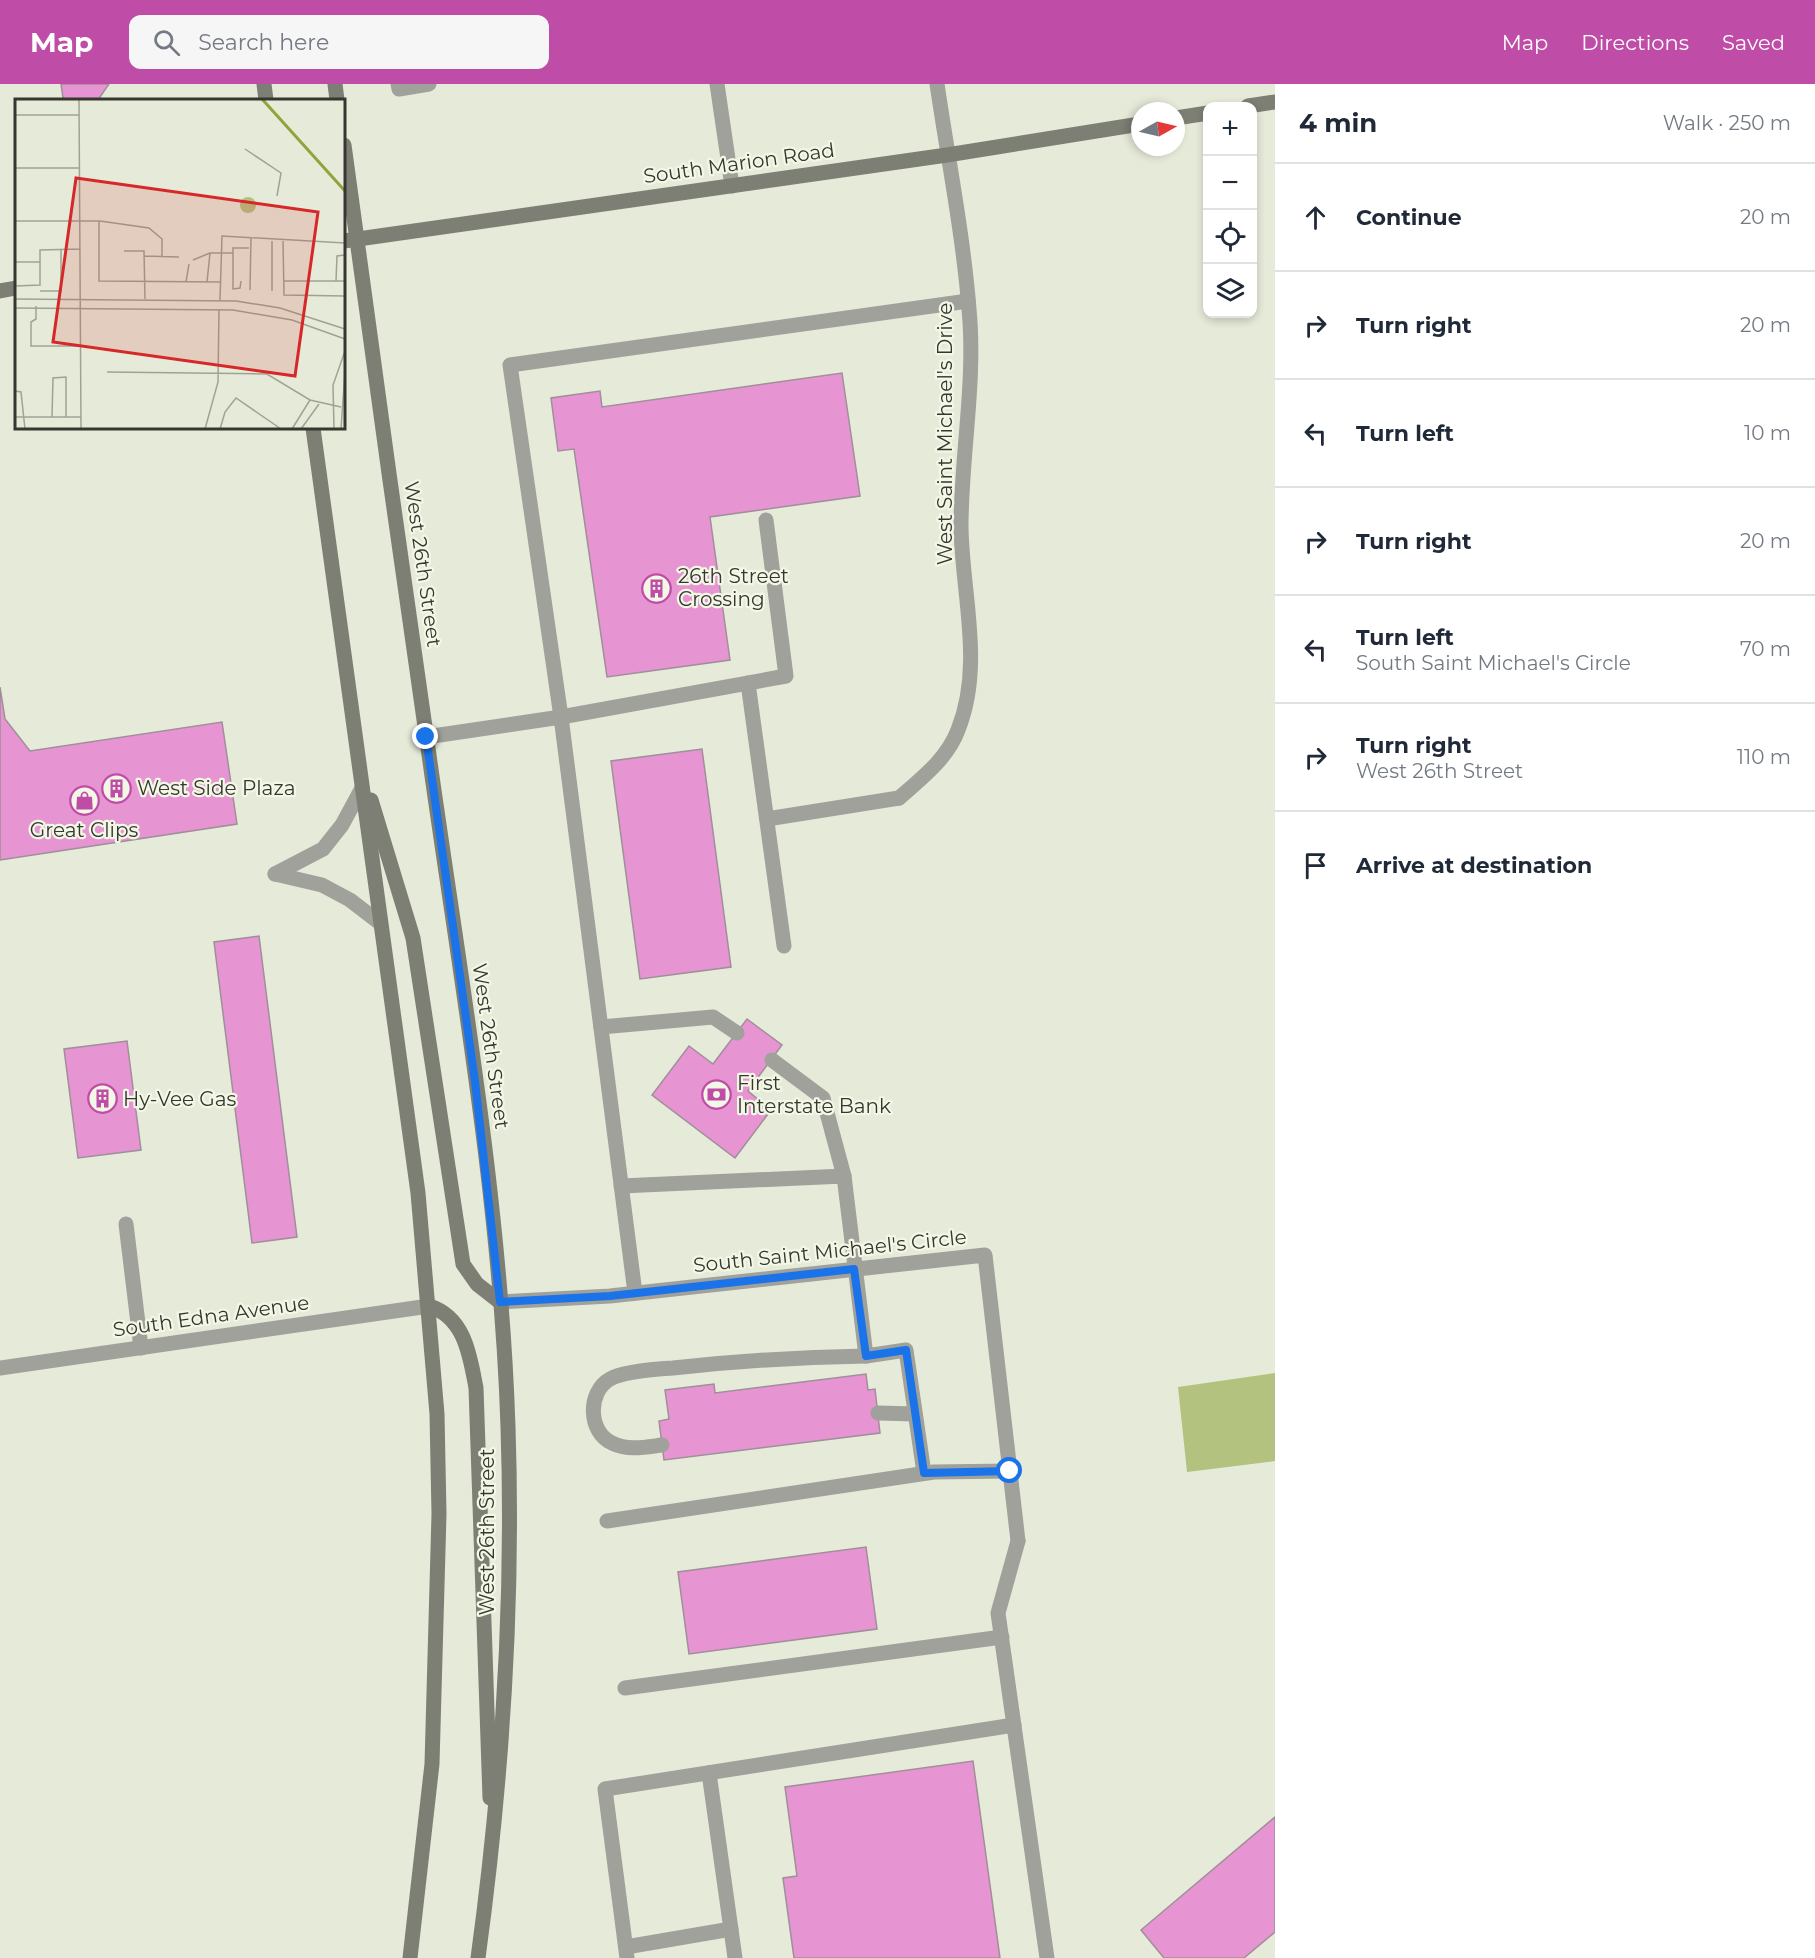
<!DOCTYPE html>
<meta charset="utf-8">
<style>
body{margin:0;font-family:Montserrat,sans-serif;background:#f6f6f7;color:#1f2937}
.controls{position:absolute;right:18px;top:18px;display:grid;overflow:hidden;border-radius:12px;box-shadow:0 3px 9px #0003}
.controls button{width:54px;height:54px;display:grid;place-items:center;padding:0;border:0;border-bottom:2px solid #e0e1e3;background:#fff;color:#1f2937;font:30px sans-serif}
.compass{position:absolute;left:1131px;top:18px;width:54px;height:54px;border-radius:50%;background:#fff;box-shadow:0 3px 9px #0003;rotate:82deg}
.stop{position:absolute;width:18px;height:18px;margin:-14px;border:4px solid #1a73e8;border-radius:50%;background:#fff}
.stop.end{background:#1a73e8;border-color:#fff;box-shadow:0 2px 6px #0008}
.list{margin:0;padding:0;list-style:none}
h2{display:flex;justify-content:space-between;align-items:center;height:78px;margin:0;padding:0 24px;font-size:26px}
h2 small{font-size:20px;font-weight:400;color:#747a83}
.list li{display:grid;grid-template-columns:39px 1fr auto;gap:18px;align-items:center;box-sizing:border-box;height:108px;padding:0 24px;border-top:2px solid #e0e1e3}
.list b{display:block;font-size:22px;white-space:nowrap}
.list p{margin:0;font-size:20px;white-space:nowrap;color:#747a83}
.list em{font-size:20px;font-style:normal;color:#747a83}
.icon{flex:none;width:33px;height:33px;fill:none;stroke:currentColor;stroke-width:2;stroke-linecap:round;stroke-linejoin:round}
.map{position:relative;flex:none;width:1275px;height:1874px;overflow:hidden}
header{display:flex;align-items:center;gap:36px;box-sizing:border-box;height:84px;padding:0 30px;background:#bf4ca7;color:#fff}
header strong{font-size:28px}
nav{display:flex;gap:33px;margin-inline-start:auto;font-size:21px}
.search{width:420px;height:54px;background:#f6f6f7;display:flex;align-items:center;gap:15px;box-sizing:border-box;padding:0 21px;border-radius:12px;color:#747a83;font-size:22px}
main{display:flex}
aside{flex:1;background:#fff}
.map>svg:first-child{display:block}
.green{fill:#b4c27f}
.building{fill:#e794d2;stroke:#9e8f99;stroke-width:1.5}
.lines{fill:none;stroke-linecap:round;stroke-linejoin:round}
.lane{stroke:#a0a19a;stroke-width:15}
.street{stroke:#a0a19a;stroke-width:15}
.secondary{stroke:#7d7f75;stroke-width:15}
.route{stroke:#1a73e8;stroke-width:8}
.labels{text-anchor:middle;stroke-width:4.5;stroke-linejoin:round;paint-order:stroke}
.street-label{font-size:20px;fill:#363731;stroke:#f3f7e6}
.poi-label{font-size:20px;fill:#363731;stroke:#f3f7e6;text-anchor:start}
.inset-river{fill:none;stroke:#92a23d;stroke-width:3}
.inset-road{fill:none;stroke:#a0a296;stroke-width:1.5}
.view{fill:#d62828;fill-opacity:0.15;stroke:#d62828;stroke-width:3}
.inset-edge{fill:none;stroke:#363731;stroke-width:3}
</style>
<header>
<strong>Map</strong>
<div class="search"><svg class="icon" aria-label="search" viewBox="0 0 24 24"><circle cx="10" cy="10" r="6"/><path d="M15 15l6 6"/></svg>Search here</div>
<nav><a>Map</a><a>Directions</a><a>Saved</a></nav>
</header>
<main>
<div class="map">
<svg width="1275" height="1874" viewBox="0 0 1275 1874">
<rect width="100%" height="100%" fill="#e6ead9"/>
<!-- green -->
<path class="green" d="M1275,1289v88l-88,11 -9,-85z"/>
<!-- building -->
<g class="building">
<path d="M61,0h48l-11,16h-32l-3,-2z"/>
<path d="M842,289l18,123 -150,21 20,143 -123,17 -33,-228 -16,2 -7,-53 49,-7 2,16z"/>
<path d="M0,603l5,32 25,32 192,-29 15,102 -237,36z"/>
<path d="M702,665l29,218 -91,12 -29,-218z"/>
<path d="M259,852l38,301 -45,6 -38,-301z"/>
<path d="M747,935l35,26 -34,46 23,19 -36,48 -83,-63 37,-49 24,18z"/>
<path d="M127,957l14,109 -63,8 -14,-109z"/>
<path d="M866,1290l2,16 7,-1 5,44 -216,27 -5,-39 10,-2 -4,-29 49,-6 1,9z"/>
<path d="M866,1463l11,82 -188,25 -11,-82z"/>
<path d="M973,1677l27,197h-206l-11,-80 14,-2 -12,-89z"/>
<path d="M1275,1733v115l-31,26h-80l-23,-28z"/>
</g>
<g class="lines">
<!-- lane -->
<g class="lane">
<path d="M398,0l1,5 30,-5"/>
<path d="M717,0l15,102"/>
<path d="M748,599l36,263"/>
<path d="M426,653l135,-20 225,-41 -20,-156"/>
<path d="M767,735l132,-21"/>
<path d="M275,790l48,-25 19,-24 20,-37"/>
<path d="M275,790l47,11 28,15 30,23"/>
<path d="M601,943l112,-10 24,16"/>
<path d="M772,976l51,38 21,78"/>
<path d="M621,1102l223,-10 22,180 40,-6 18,123"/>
<path d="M126,1140l15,124"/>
<path d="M635,1209l-74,-576 -51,-352 458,-64"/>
<path d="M878,1329l37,1"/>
<path d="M662,1361c-16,2 -34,6 -50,-2 -24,-11 -25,-51 -2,-64 14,-8 46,-10 63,-11 64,-7 128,-11 193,-12"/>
<path d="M607,1437l327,-49 76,-1"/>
<path d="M1018,1457l-20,72 49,345"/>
<path d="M625,1604l377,-51"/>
<path d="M709,1689l26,185"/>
<path d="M626,1863l105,-18"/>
<path d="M627,1874l-22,-169 409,-64"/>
</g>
<!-- street -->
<g class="street">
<path d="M899,714c23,-20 48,-39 59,-68 26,-65 4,-136 3,-203 0,-72 15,-145 8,-218 -6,-75 -21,-150 -32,-225"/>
<path d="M500,1218l110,-6 375,-41 33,286"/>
<path d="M0,1284l429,-62"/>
</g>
<!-- secondary -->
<g class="secondary">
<path d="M264,0l2,16"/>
<path d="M335,0l2,16"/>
<path d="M1248,22l27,-4"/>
<path d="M1176,34l32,-5"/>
<path d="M344,61c28,205 56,412 86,617 31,221 71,443 78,665 6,178 -6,355 -30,531"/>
<path d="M344,157l603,-86 193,-31"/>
<path d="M0,207l16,-3"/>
<path d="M313,344l105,765 19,221 2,100 -7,250 -22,194"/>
<path d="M371,716l42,138 50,326 14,20 23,18"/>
<path d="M429,1222c36,11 41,50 47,82l14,410"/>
</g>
</g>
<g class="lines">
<!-- route -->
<path class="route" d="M426,653l49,344 25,221 110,-6 244,-27 12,87 40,-6 18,123 86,-2"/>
</g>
<!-- icons -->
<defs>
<symbol id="building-ring" viewBox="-11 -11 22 22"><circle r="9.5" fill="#f3f7e6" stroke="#bf4ca7" stroke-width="1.5"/><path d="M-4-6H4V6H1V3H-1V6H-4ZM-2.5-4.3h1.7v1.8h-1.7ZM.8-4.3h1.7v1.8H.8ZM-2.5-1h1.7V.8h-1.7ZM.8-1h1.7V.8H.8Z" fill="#bf4ca7"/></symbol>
<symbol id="shop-ring" viewBox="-11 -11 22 22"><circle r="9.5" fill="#f3f7e6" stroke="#bf4ca7" stroke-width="1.5"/><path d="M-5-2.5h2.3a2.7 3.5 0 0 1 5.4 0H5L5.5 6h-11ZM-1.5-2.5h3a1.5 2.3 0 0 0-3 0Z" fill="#bf4ca7"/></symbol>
<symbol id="bank-ring" viewBox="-11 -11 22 22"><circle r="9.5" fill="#f3f7e6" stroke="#bf4ca7" stroke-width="1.5"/><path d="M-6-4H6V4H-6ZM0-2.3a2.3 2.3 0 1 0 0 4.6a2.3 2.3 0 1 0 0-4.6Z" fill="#bf4ca7"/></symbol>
</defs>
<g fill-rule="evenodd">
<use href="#building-ring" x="640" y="488" width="33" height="33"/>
<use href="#building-ring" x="100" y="688" width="33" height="33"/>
<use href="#shop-ring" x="68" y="700" width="33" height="33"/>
<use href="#bank-ring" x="700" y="994" width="33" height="33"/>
<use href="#building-ring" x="86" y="998" width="33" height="33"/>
</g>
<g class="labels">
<!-- street labels -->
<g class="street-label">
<text transform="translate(739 79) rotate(-8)" y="7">South Marion Road</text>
<text transform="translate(945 350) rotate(-90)" y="7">West Saint Michael's Drive</text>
<text transform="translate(423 480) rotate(82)" y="7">West 26th Street</text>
<text transform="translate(491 962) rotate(82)" y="7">West 26th Street</text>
<text transform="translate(830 1167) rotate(-6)" y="7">South Saint Michael's Circle</text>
<text transform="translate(211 1232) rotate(-8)" y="7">South Edna Avenue</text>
<text transform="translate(487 1448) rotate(-90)" y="7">West 26th Street</text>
</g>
<!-- poi labels -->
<g class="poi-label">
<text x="678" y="499">26th Street<tspan x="678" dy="23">Crossing</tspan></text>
<text x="137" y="711">West Side Plaza</text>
<text x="84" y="753" text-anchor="middle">Great Clips</text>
<text x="737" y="1006">First<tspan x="737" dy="23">Interstate Bank</tspan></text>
<text x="123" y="1022">Hy-Vee Gas</text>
</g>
</g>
<!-- overview -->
<g transform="translate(15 15)">
<rect width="330" height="330" fill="#e6ead9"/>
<path d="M225 106a8 8 0 1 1 16 0a8 8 0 1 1-16 0Z" fill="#b4c27f"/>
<path class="inset-river" d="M247,0l83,92"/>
<path class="inset-road" d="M64,0l2,330M0,16h64M230,50l36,24 -4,23M0,69h64M0,122h85l49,7 13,11v17M84,122v60l122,1M268,142l1,54 61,1M109,152h20l1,48M218,154v36l7,-1 1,-7M129,157l35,1M178,161l17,-7M0,163h25M269,182h61M321,182l1,-25 8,-1M171,183l3,-18M192,183l3,-29h23v-5h16M0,187l25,-1v-35l40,-1M235,191l1,-53M25,192h21v-41M257,192v-50M0,200l221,2 44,7 65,21M205,201l2,-64 123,7M21,207v13l-5,3v24h49M0,209l218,2 59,10 53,19M92,273l160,2 43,26 31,7M0,292l6,1 4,37M0,318h66M37,318l1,-39 13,-1v40M190,330l13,-47 1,-73M205,330l5,-17 11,-14 45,31M277,330l18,-29M286,330l18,-25M319,330l-1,-44 12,-34M326,330l4,-57"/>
<path class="view" d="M61,79l242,34 -23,164 -242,-34z"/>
<rect width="330" height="330" class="inset-edge"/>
</g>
</svg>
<div class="controls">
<button>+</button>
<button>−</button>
<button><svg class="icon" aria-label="locate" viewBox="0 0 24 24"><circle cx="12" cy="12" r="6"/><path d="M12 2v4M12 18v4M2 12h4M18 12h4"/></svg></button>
<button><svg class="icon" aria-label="layers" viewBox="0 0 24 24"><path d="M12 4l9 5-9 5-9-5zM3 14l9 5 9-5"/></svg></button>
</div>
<svg class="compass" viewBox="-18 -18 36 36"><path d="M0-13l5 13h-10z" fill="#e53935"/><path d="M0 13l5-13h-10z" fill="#747a83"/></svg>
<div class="stop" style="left:1010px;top:1387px"></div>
<div class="stop end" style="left:426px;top:653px"></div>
</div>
<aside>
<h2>4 min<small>Walk · 250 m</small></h2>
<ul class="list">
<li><svg class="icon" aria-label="ahead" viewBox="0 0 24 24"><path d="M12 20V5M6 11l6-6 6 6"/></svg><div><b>Continue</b></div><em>20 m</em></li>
<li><svg class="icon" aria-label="right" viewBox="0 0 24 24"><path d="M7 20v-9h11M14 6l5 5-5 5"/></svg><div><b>Turn right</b></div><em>20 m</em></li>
<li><svg class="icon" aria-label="left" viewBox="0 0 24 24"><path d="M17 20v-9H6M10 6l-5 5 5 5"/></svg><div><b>Turn left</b></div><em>10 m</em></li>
<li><svg class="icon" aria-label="right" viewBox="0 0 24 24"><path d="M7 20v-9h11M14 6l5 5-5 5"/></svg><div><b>Turn right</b></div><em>20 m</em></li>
<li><svg class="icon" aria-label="left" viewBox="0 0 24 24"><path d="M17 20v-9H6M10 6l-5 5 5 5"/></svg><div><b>Turn left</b><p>South Saint Michael's Circle</p></div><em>70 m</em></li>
<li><svg class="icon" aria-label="right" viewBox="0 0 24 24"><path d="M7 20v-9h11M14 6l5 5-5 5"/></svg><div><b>Turn right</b><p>West 26th Street</p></div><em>110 m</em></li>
<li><svg class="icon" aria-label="arrive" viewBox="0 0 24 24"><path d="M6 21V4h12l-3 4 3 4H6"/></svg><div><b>Arrive at destination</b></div></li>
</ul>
</aside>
</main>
